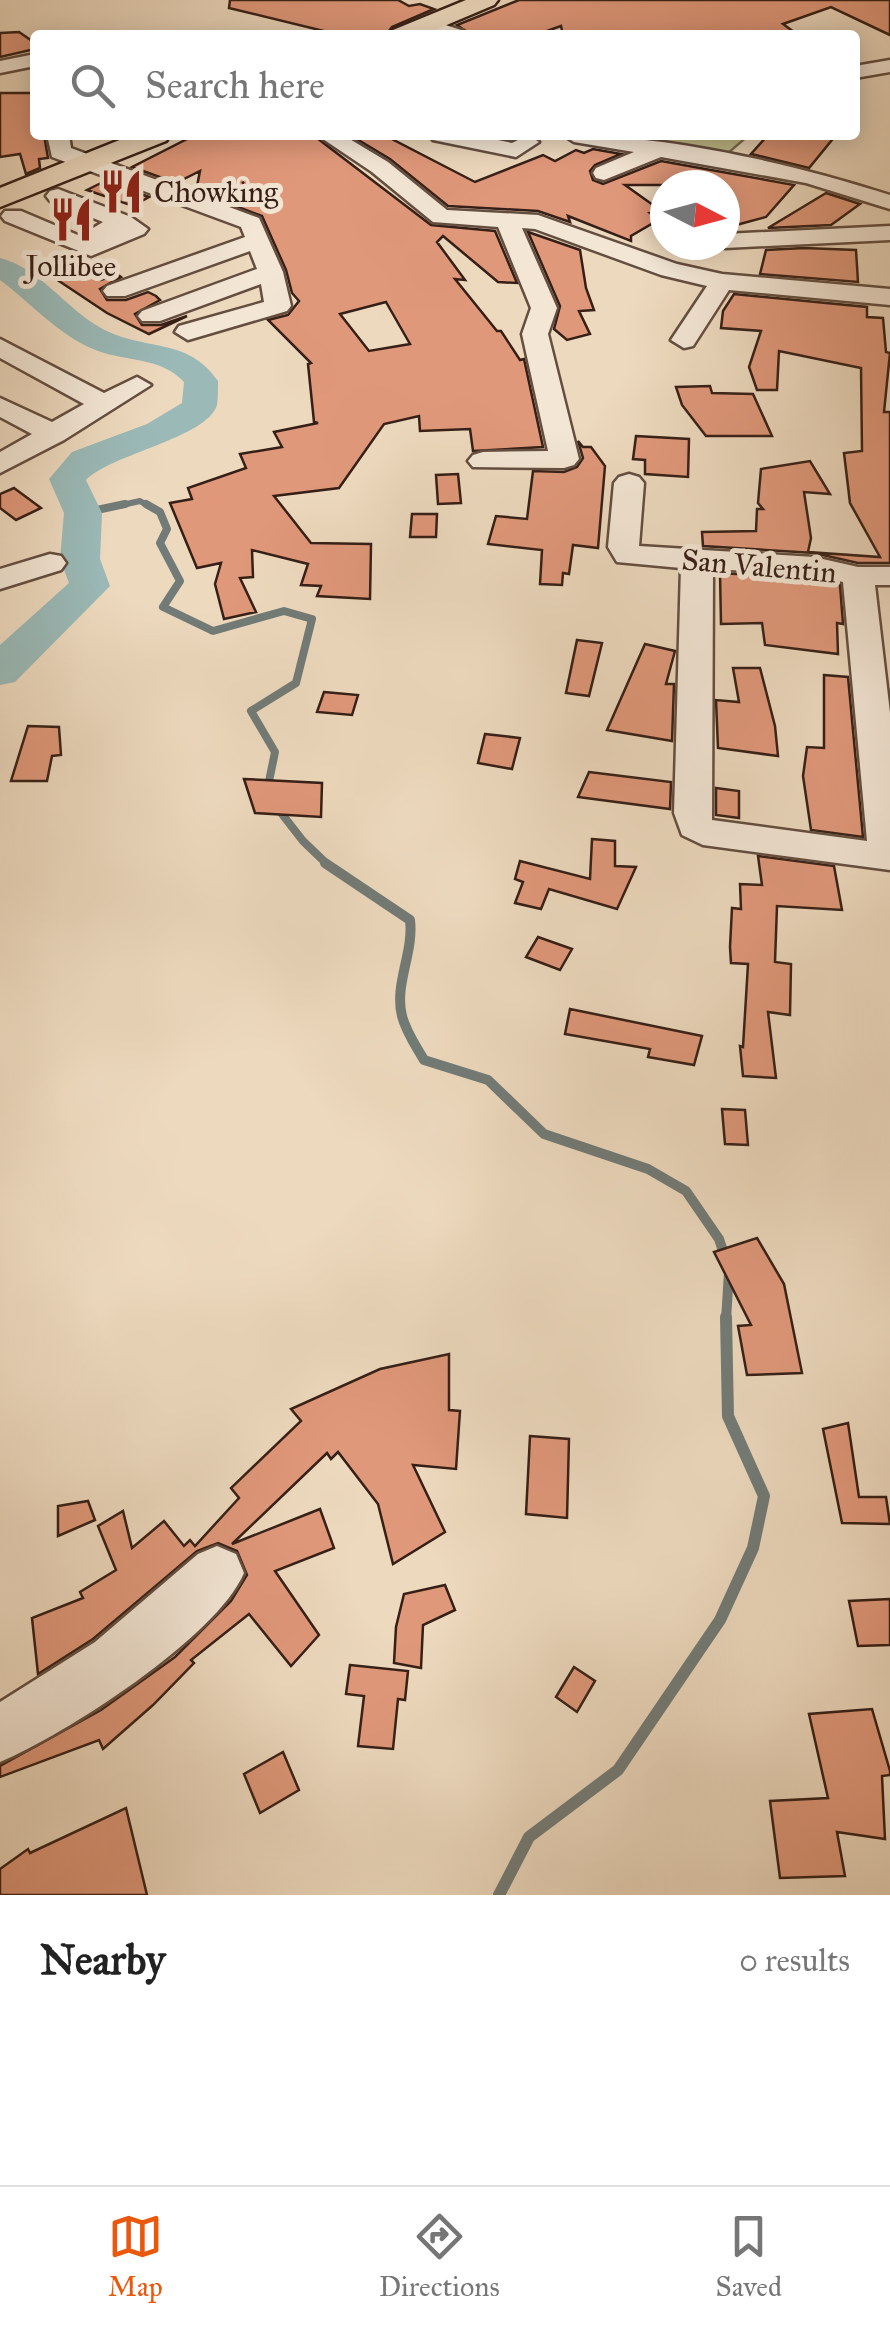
<!DOCTYPE html>
<style>
body{margin:0;font-family:"IM FELL Great Primer",serif;background:#f6f6f6;color:#222}
.compass{position:absolute;left:650px;top:170px;width:90px;height:90px;border-radius:50%;background:#fff;box-shadow:0 5px 25px #0003;rotate:96deg}
.list{margin:0;padding:0;list-style:none}
h2{display:flex;justify-content:space-between;align-items:center;height:130px;margin:0;padding:0 40px;font-size:42px}
h2 small{font-size:32px;font-weight:400;color:#767676}
.icon{flex:none;width:55px;height:55px;fill:none;stroke:currentColor;stroke-width:2;stroke-linecap:round;stroke-linejoin:round}
.map{position:relative;flex:none;width:890px;height:1895px;overflow:hidden}
.search{position:absolute;background:#fff;box-shadow:0 5px 25px #0003;left:30px;right:30px;top:30px;height:110px;display:flex;align-items:center;gap:25px;box-sizing:border-box;padding:0 35px;border-radius:10px;color:#767676;font-size:38px}
.sheet{height:290px;background:#fff}
nav{display:flex;justify-content:space-around;align-items:center;box-sizing:border-box;height:140px;border-top:2px solid #e0e0e0;background:#fff;font-size:28px;color:#767676}
nav a{display:grid;justify-items:center;gap:5px}
nav .on{color:#ea580c}
.map>svg:first-child{display:block}
.green{fill:#c0bd8c;stroke:#7b6e51;stroke-width:2.5}
.lines{fill:none;stroke-linecap:round;stroke-linejoin:round}
.stream-far3{stroke:#727b77;stroke-width:6}
.stream-far2{stroke:#727b77;stroke-width:8}
.stream-far1{stroke:#727b77;stroke-width:10}
.stream{stroke:#727b77;stroke-width:12}
.river{fill:#9ab9b7;fill-rule:evenodd}
.building{fill:#e0987a;stroke:#361f16;stroke-width:2.5;fill-rule:evenodd}
.minor-casing{stroke:#644e40;stroke-width:5}
.major-casing{stroke:#361f16;stroke-width:5}
.minor{fill:#f3e6d5;fill-rule:evenodd}
.major{fill:#edd9be;fill-rule:evenodd}
.labels{text-anchor:middle;stroke-width:10;stroke-linejoin:round;paint-order:stroke}
.far-poi-label{font-size:30px;fill:#361f16;stroke:#f3e6d5;text-anchor:start}
.far-street-label{font-size:30px;fill:#361f16;stroke:#f3e6d5}
</style>
<div class="map">
<svg width="890" height="1895" viewBox="0 0 890 1895">
<rect width="100%" height="100%" fill="#edd9be"/>
<filter id="stains"><feTurbulence type="fractalNoise" baseFrequency=".002" numOctaves="4"/><feColorMatrix values="0 0 0 0 .2 0 0 0 0 .09 0 0 0 0 .02 0 0 0 .5 -.17"/></filter>
<radialGradient id="worn" r=".72"><stop offset=".6" stop-color="#630" stop-opacity="0"/><stop offset="1" stop-color="#630" stop-opacity=".3"/></radialGradient>
<!-- green -->
<path class="green" d="M647,135h102l-22,19 -83,-16z"/>
<g class="lines">
<!-- stream-far3 -->
<path class="stream-far3" d="M113,507l27,-6 10,6"/>
<!-- stream-far2 -->
<g class="stream-far2">
<path d="M146,504l14,8 7,17 -7,14 20,38 -17,26 50,24 71,-20 28,8 -16,64 -45,28 24,41 -8,39"/>
<path d="M83,513l42,-9"/>
<path d="M275,805l28,36 25,24"/>
</g>
<!-- stream-far1 -->
<g class="stream-far1">
<path d="M325,863l85,57c4,33 -16,64 -8,96 4,16 14,30 22,44l64,20 56,54 104,35 38,22 33,48 6,18"/>
<path d="M726,1320l3,-48"/>
</g>
<!-- stream -->
<path class="stream" d="M499,1895l30,-58 89,-67 102,-150 33,-72 11,-52 -36,-80 -2,-99"/>
<!-- river -->
<path class="river" d="M0,258c40,10 66,51 101,70 43,24 86,8 117,53 0,7 0,17 -1,24 -10,33 -106,49 -131,75l16,33 -2,46 10,27 -95,96 -15,3v-40l69,-62 -9,-24 4,-46 -15,-34 23,-27 75,-28 35,-21 2,-21c-21,-23 -52,-21 -80,-29 -42,-13 -70,-48 -104,-73z"/>
</g>
<!-- building -->
<g class="building">
<path d="M230,0h168l11,6 11,-2 14,5 -42,18 -6,8h-46l-111,-27z"/>
<path d="M519,0h371v35l-59,-28 -48,17 15,11h-235l-2,-9 -25,9h-65l-14,-10z"/>
<path d="M19,32l16,11v6l-35,8v-24z"/>
<path d="M0,93h31l4,42h9l4,23 -9,1 1,9 -14,6 -6,-20 -20,3z"/>
<path d="M195,135h118l118,90 64,6 22,52 -19,-1 -55,-46 -6,6 28,38 -10,-1 42,52h4l19,29 4,-1 19,88 -70,4 -3,-22 -50,2 -1,-15 -35,8 -45,64 -65,8 37,47 60,1 -1,55 -53,-3 4,-10 -20,-1 7,-21 -56,-14 1,27 -13,1 16,34 -32,7 -9,-35 6,-21 -24,5 -27,-65 22,-4 -4,-11 58,-20 -6,-14 42,-7 -8,-15 44,-9 -4,-1 -6,-58 3,-1 -43,-43 20,-5 11,-14 -7,-8 -6,-23 -24,-54 -66,-25 4,-20 -24,12 -44,-16zM386,302l24,42 -41,7 -29,-37z"/>
<path d="M350,135h34l91,47 68,-27 12,6 21,-11 8,3 9,-4 28,5 -26,11 -5,6 3,9 10,4 58,-23 133,24 -28,32 -41,11v-43h-100l35,25 -10,3 10,6 -29,17v5l-63,-25 2,6 -32,-11 -90,-5 -58,-47z"/>
<path d="M768,135h68l-27,33 -58,-14z"/>
<path d="M105,181l44,16 -16,9 -46,-16z"/>
<path d="M826,193l34,11 -29,21 -63,3z"/>
<path d="M528,232l52,18 6,38 8,22 -15,1 11,23 -23,6 -13,-11 6,-23z"/>
<path d="M804,248l52,2 2,32 -98,-8 6,-24z"/>
<path d="M57,256l44,24 16,-6 4,3 -21,12 7,11h19l22,-8 8,4 4,4 -25,14 7,11h19l26,-9 -38,18 -42,-21 -72,-48z"/>
<path d="M734,294l133,13v10l16,1 3,34 4,1 -6,59h6v151h-32l-44,-10 -111,-7 -1,-14 54,-1 1,-22h6l-5,-6 3,-34 49,-8 20,33 -26,-2 7,46 -3,14 72,5 -30,-54 -6,-50 18,-2 -1,-83 -82,-17 -2,39h-20l-8,-23 12,-36 -40,-3 2,-17z"/>
<path d="M710,386l2,7 41,1 19,42h-66l-24,-31 -6,-18z"/>
<path d="M636,436l53,3 -1,38 -43,-3v-14l-12,-1z"/>
<path d="M578,441l5,6h8l14,19 -7,82 -25,-3 -4,29 -6,-1 -1,12 -22,-1 2,-34 -54,-6 8,-28 31,3 6,-48 31,1 13,-5 6,-9z"/>
<path d="M458,474l3,29 -23,1 -2,-29z"/>
<path d="M14,488l27,20 -25,12 -16,-12v-14z"/>
<path d="M412,514h25l-1,23h-26z"/>
<path d="M720,573l93,6 27,6 3,39 -6,-1 1,31 -73,-9 -3,-22 -41,1z"/>
<path d="M577,640l25,3 -13,53 -23,-3z"/>
<path d="M645,644l30,7 -9,33h8l-2,57 -65,-11z"/>
<path d="M733,668h27l15,58 3,30 -60,-8 -2,-48 23,2z"/>
<path d="M824,675l24,2 15,160 -52,-7 -8,-54 4,-29 17,1z"/>
<path d="M324,692l34,3 -6,20 -35,-3z"/>
<path d="M28,726l31,1 2,28 -9,1 -5,25h-36z"/>
<path d="M485,734l35,4 -8,31 -34,-6z"/>
<path d="M589,772l82,10 -1,27 -92,-12z"/>
<path d="M244,779l78,4 -1,34 -66,-4z"/>
<path d="M716,788l23,3v27l-23,-3z"/>
<path d="M592,839l23,2v25l21,1 -19,42 -68,-20 -8,20 -26,-6 8,-21 -8,-3 5,-18 70,18z"/>
<path d="M758,856l76,10 8,44 -65,-4 -2,56 16,2 -1,51 -22,-3 8,66 -33,-2 -3,-30 3,1 5,-83 -17,-1 -1,-16 2,-39 9,1 -1,-25 22,1z"/>
<path d="M538,937l34,12 -12,21 -34,-13z"/>
<path d="M570,1009l132,27 -8,29 -46,-8 2,-8 -85,-15z"/>
<path d="M722,1109l23,1 3,35 -23,-1z"/>
<path d="M757,1238l27,46 18,89 -55,2 -9,-49 13,-1 -37,-73z"/>
<path d="M449,1354v56l11,1 -4,58 -43,-4 32,67 -52,32 -15,-60 -40,-52 -7,7 -4,-6 -95,91 88,-35 14,39 -59,23 44,64 -28,31 -42,-52 -58,46 3,3 -41,42 -50,44 -4,-9 -99,37v-11l101,-56 74,-53 56,-56 16,-26 -10,-24 -19,-8 -21,8 -104,88 -55,35 -6,-56 51,-20 -3,-6 36,-22 -18,-44 25,-15 9,37 32,-27 20,25 6,-6 5,6 44,-48 -8,-10 70,-67 -10,-12 89,-40z"/>
<path d="M848,1423l11,74h27l4,27 -48,-1 -19,-94z"/>
<path d="M530,1436l39,3 -2,79 -41,-4z"/>
<path d="M88,1501l7,19 -37,16v-30z"/>
<path d="M445,1585l10,25 -32,15 -2,43 -27,-5 2,-36 8,-33z"/>
<path d="M890,1599v46l-32,1 -9,-45z"/>
<path d="M350,1665l58,6 -3,29 -7,-1 -5,50 -35,-3 6,-50 -18,-2z"/>
<path d="M574,1667l21,14 -18,31 -21,-15z"/>
<path d="M872,1709l18,62v4l-8,1 3,63 -48,-7 8,44 -65,2 -10,-77 58,-3 -19,-84z"/>
<path d="M283,1752l16,38 -39,23 -16,-39z"/>
<path d="M126,1808l21,87h-147v-26l28,-20 2,4z"/>
</g>
<g class="lines">
<defs>
<g id="minor">
<path d="M427,19l37,12 3,4c-18,0 -36,2 -50,-10z"/>
<path d="M35,54v12l-35,7v-12z"/>
<path d="M890,60v12l-35,6v-12z"/>
<path d="M47,135h22l2,13 188,70 24,54 8,34 -4,5 -99,29 -13,-8 4,-6 85,-24 -3,-18 -101,37h-18l-4,-5 4,-5 115,-42 -7,-18 -125,45h-18l-4,-5 4,-5 138,-49 -4,-10 -189,-70z"/>
<path d="M317,135h26l45,27 59,48 91,5 139,49 45,10 168,15v16l-161,-15 -36,56 -9,2 -13,-8 36,-54 -46,-11 -126,-46 -13,-1 35,80 -9,26 31,125 -5,6 -10,3 -91,-1 -5,-6 5,-6 10,-3 65,-1 -26,-117 9,-26 -33,-81 -65,-5 -61,-50z"/>
<path d="M430,135h44l38,8 16,-8 11,7 -23,15 -83,-17z"/>
<path d="M563,135c105,0 226,28 327,60v14l-84,-26 -145,-26 -57,23 -8,-2 -3,-5 3,-5 38,-16 -60,-10z"/>
<path d="M58,189l73,28 17,12 -4,5 -53,22 -86,-35 -4,-5 4,-5h16l59,25 23,-14 -53,-21 -4,-5 4,-5z"/>
<path d="M890,226v14l-165,8 -9,-3h9v-11z"/>
<path d="M0,339l104,54 33,-16 14,8 -87,55 -64,33v-21l32,-18 -32,-17v-19l52,24 32,-18 -84,-46z"/>
<path d="M629,474l10,3 5,6 -5,63 175,11 44,10h32v18h-15l15,128v157l-187,-25 -21,-10 -8,-22 7,-245 -64,-6 -9,-15 6,-64 5,-6zM713,569l101,6 29,7 24,259 -155,-21z"/>
<path d="M50,554l11,2 5,7 -5,7 -61,19v-20z"/>
<path d="M217,1546l19,8 8,19c-27,64 -179,162 -244,189v-60l95,-60 103,-88z"/>
</g>
<g id="major">
<path d="M466,0h32l-4,5 -71,30h-33l3,-5z"/>
<path d="M132,135h38l-4,6 -166,66v-19z"/>
</g>
</defs>
<!-- minor casing -->
<use href="#minor" class="minor-casing"/>
<!-- major casing -->
<use href="#major" class="major-casing"/>
<!-- minor -->
<use href="#minor" class="minor"/>
<!-- major -->
<use href="#major" class="major"/>
</g>
<!-- icons -->
<defs>
<symbol id="restaurant-bare" viewBox="-9 -9 18 18"><path d="M-5-6h1v4h1v-4h1v4h1v-4h1v5L-1.5 .5V6h-2V.5L-5-1ZM5-6V6H3V1.5H1.5Q1.5-4 5-6Z" fill="#8f2418" stroke="#f3e6d5" stroke-width="2.5" paint-order="stroke"/></symbol>
</defs>
<g fill-rule="evenodd">
<use href="#restaurant-bare" x="90" y="160" width="63" height="63"/>
<use href="#restaurant-bare" x="40" y="188" width="63" height="63"/>
</g>
<g class="labels">
<!-- far-poi labels -->
<g class="far-poi-label">
<text x="154" y="202">Chowking</text>
<text x="71" y="276" text-anchor="middle">Jollibee</text>
</g>
<!-- far-street labels -->
<g class="far-street-label">
<text transform="translate(759 566) rotate(5)" y="10">San Valentin</text>
</g>
</g>
<rect width="100%" height="100%" filter="url(#stains)"/>
<rect width="100%" height="100%" fill="url(#worn)"/>
</svg>
<svg class="compass" viewBox="-18 -18 36 36"><path d="M0-13l5 13h-10z" fill="#e53935"/><path d="M0 13l5-13h-10z" fill="#767676"/></svg>
<div class="search"><svg class="icon" aria-label="search" viewBox="0 0 24 24"><circle cx="10" cy="10" r="6"/><path d="M15 15l6 6"/></svg>Search here</div>
</div>
<section class="sheet">
<h2>Nearby<small>0 results</small></h2>
<ul class="list">
</ul>
</section>
<nav>
<a class="on"><svg class="icon" aria-label="map" viewBox="0 0 24 24"><path d="M3 6l6-2 6 2 6-2v14l-6 2-6-2-6 2zM9 4v14M15 6v14"/></svg>Map</a>
<a><svg class="icon" aria-label="directions" viewBox="0 0 24 24"><path d="M12 3l9 9-9 9-9-9zM9 14v-3h6M13 9l2 2-2 2"/></svg>Directions</a>
<a><svg class="icon" aria-label="saved" viewBox="0 0 24 24"><path d="M7 4h10v16l-5-4-5 4z"/></svg>Saved</a>
</nav>
